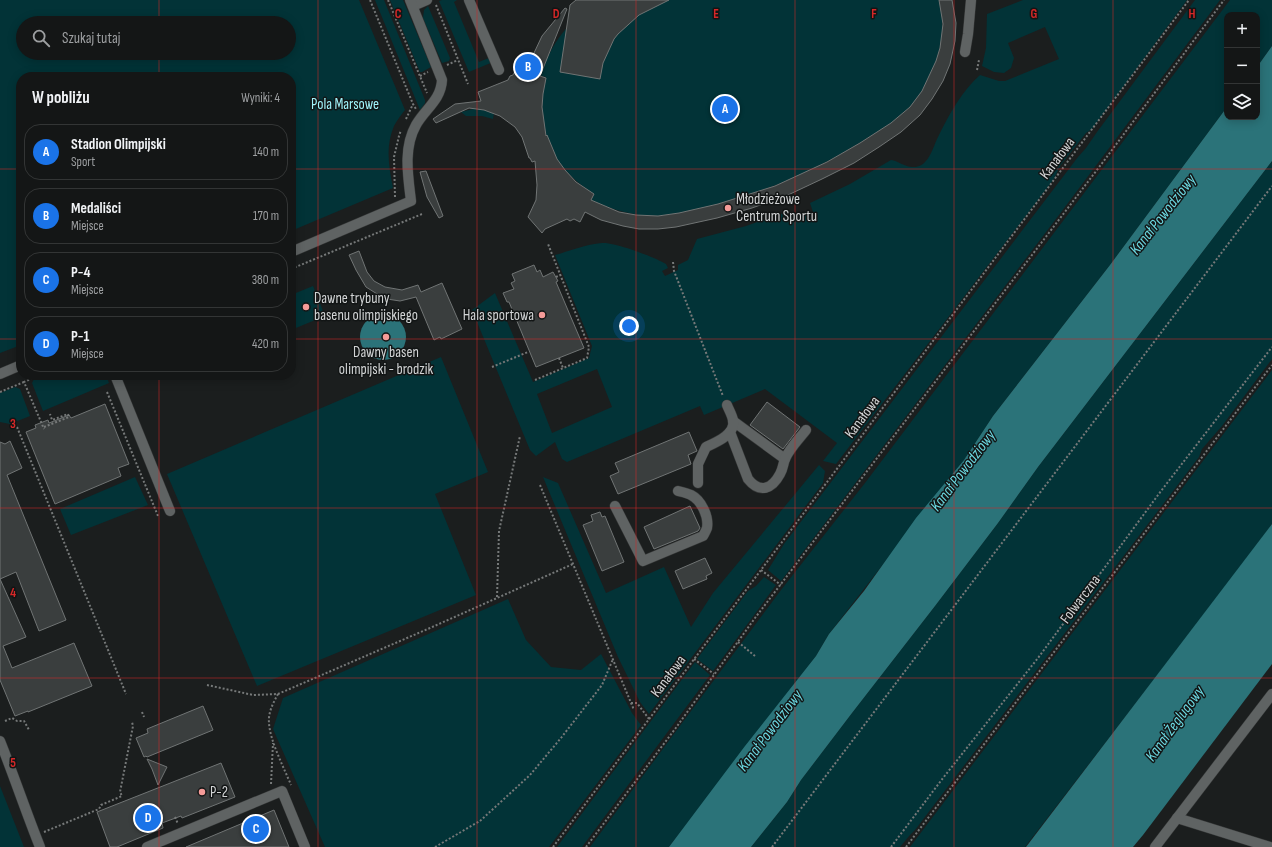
<!DOCTYPE html>
<html lang="pl">
<meta charset="utf-8">
<style>
body{margin:0;font-family:"Sofia Sans Condensed",sans-serif;background:#1d1f1f;color:#f1f3f6}
.controls{position:absolute;right:12px;top:12px;display:grid;overflow:hidden;border-radius:8px;box-shadow:0 2px 10px #0003}
.controls button{width:36px;height:36px;display:grid;place-items:center;padding:0;border:0;border-bottom:1px solid #333535;background:#141616;color:#f1f3f6;font:20px sans-serif}
.you{position:absolute;left:629px;top:326px;width:14px;height:14px;margin:-10px;border:3px solid #fff;border-radius:50%;background:#1a73e8;box-shadow:0 0 0 6px #1a73e833}
.badge{display:grid;place-items:center;width:26px;height:26px;border-radius:50%;background:#1a73e8;color:#fff;font-size:13px;font-weight:700}
.pin{position:absolute;translate:-50% -50%;border:2px solid #fff;box-shadow:0 1px 4px #0006}
.list{margin:0;padding:0;list-style:none}
h2{display:flex;justify-content:space-between;align-items:center;height:52px;margin:0;padding:0 16px;font-size:17px}
h2 small{font-size:13px;font-weight:400;color:#9d9fa1}
.list li{display:grid;grid-template-columns:26px 1fr auto;gap:12px;align-items:center;box-sizing:border-box;height:56px;margin:0 8px 8px;padding:0 8px;border:1px solid #333535;border-radius:16px}
.list b{display:block;font-size:15px;white-space:nowrap}
.list p{margin:0;font-size:13px;white-space:nowrap;color:#9d9fa1}
.list em{font-size:13px;font-style:normal;color:#9d9fa1}
.icon{flex:none;width:22px;height:22px;fill:none;stroke:currentColor;stroke-width:2;stroke-linecap:round;stroke-linejoin:round}
.map{position:relative;flex:none;width:1272px;height:847px;overflow:hidden}
.search{position:absolute;background:#141616;box-shadow:0 2px 10px #0003;left:16px;top:16px;width:280px;height:44px;display:flex;align-items:center;gap:10px;box-sizing:border-box;padding:0 14px;border-radius:22px;color:#9d9fa1;font-size:15px}
.panel{position:absolute;background:#141616;box-shadow:0 2px 10px #0003;left:16px;top:72px;width:280px;height:308px;border-radius:16px}
.map>svg:first-child{display:block}
.green{fill:#023337;fill-rule:evenodd}
.water{fill:#2b7379}
.building{fill:#3a3e3e;stroke:#707474}
.lines{fill:none;stroke-linecap:round;stroke-linejoin:round}
.minor-casing{stroke:#373939;stroke-width:11}
.path{stroke:#767979;stroke-width:2;stroke-dasharray:2 2;stroke-linecap:butt}
.minor{stroke:#5f6363;stroke-width:10}
.grid{fill:none;stroke:#d62828;stroke-width:1;stroke-opacity:0.55}
.poi-dot{fill:#f59b98;stroke:#121515;stroke-width:1.5}
.labels{text-anchor:middle;stroke-width:3;stroke-linejoin:round;paint-order:stroke}
.park-label{font-size:15px;fill:#a0f3fa;stroke:#121515}
.street-label{font-size:15px;fill:#d2d4d5;stroke:#121515}
.poi-label{font-size:15px;fill:#d2d4d5;stroke:#121515;text-anchor:start}
.water-label{font-size:16px;font-style:italic;fill:#6cd9e2;stroke:#121515}
.grid-label{font-size:13px;text-anchor:middle;font-weight:bold;fill:#d62828;stroke:#121515;stroke-width:3;stroke-linejoin:round;paint-order:stroke}
</style>
<div class="map">
<svg width="1272" height="847" viewBox="0 0 1272 847">
<rect width="100%" height="100%" fill="#1b1e1e"/>
<!-- green -->
<g class="green">
<path d="M0,0h359l46,110c-4,5 -8,10 -11,16 -9,21 -5,41 -1,62l-102,43v-154h-270v268l-21,8zM23,23h266v30h-266z"/>
<path d="M375,0h9l41,100v3l-5,7z"/>
<path d="M390,0h13l28,67 -9,5h-2z"/>
<path d="M442,0h15l-3,2 25,60 12,-5 2,5 -24,10 -30,-71z"/>
<path d="M598,0h341c10,36 -4,79 -29,107 -10,11 -23,19 -36,27 -52,34 -111,60 -171,74 -15,3 -30,7 -45,8 -24,0 -46,-6 -67,-16l3,-6c-17,-11 -30,-23 -41,-41l1,-2 -7,-15h-1c-5,-20 -5,-39 0,-59l-5,-1c9,-33 30,-57 57,-76z"/>
<path d="M1023,0h164l-95,129 -6,4 -26,33 -6,13 -218,285 -13,-3 14,-18 -72,-54 -61,26 -4,-9 -133,56 -5,-3 -7,-17 -19,14 -6,-6 -58,-140 23,-17 38,89 56,-24 3,-12 -37,-91c15,-4 31,-11 47,-12 13,-1 52,14 64,21l2,4 -6,3 3,5 13,-6v-5l10,-5 9,-21 49,-13 41,-14 4,10 22,-10 -3,-9 40,-19 41,-24c8,1 15,8 23,7 3,0 9,-2 11,-5 7,-7 9,-18 14,-27 11,-22 23,-44 41,-60l19,6h6l54,-22 -14,-32 -37,16 6,15 -3,10 -7,5 -10,-1 -12,-6 4,-18 1,-34zM597,369l15,38 -60,26 -15,-39z"/>
<path d="M1195,0h25l-158,211 -281,370 -13,-11 16,-26 294,-387 8,-9 11,-16z"/>
<path d="M1230,0h42v46l-15,21v-52h-30v92l-117,158 -117,151 -29,44 -135,174 -13,22 -147,191h-79l191,-257 84,-107z"/>
<path d="M428,6l22,52 -1,3 -7,2 -19,-45 1,-8z"/>
<path d="M473,109l11,1 10,3 -1,6 -11,-3h-16l-5,-4z"/>
<path d="M1272,161v198l-50,67 -20,23 -3,8 -284,373 -5,5 -10,12h-149l36,-45 14,-22 51,-67 83,-107 63,-83 40,-56z"/>
<path d="M313,286l12,30 -34,14v-35z"/>
<path d="M441,357l47,115 -53,22 41,101 -219,91 -90,-212z"/>
<path d="M1272,370v154l-26,36 -221,287h-115z"/>
<path d="M44,375h62l3,8 -66,28 -11,-28 2,-4z"/>
<path d="M15,387l5,2 10,27 -20,8 -10,-2v-29z"/>
<path d="M819,465l6,6 -2,12 -174,231 -9,-12 -22,-45 -75,-180 15,6 48,110 58,-26 27,60 22,-34z"/>
<path d="M135,477l13,28 -77,30 -11,-26z"/>
<path d="M764,577l12,8 -63,86 -16,-12 51,-68 8,-5z"/>
<path d="M508,599l18,41 25,27 30,3 20,-16 31,59 9,12 -92,122h-224l-52,-118 10,-31z"/>
<path d="M695,662l15,13 -128,172h-25z"/>
<path d="M0,786l24,61h-24z"/>
</g>
<!-- water -->
<g class="water">
<path d="M1272,46v115l-234,306 -40,56 -63,83 -83,107 -51,67 -14,22 -36,45h-82l76,-101 71,-90 13,-22 35,-43 52,-73 48,-58 29,-44 117,-151 117,-158v10h30v-50z"/>
<circle cx="383" cy="337" r="23"/>
<path d="M1272,524v140l-129,171 -10,12h-107z"/>
</g>
<!-- building -->
<g class="building">
<path d="M576,0h93l-30,15 -21,19 -4,5 -11,24 -3,16 -40,-7 10,-67z"/>
<path d="M939,0h13l4,23 -1,18 -5,23 -7,17 -11,18 -12,16 -19,17 -22,15 -25,16 -32,16 -34,16 -36,13 -35,10 -41,9 -18,2h-19l-16,-3 -22,-6 -16,-8 -5,10 -6,-3 -4,2 -3,-2 -22,10 -3,4 -14,-16 8,-17 1,-15 -2,-24 -3,1 -2,-4h-1l-7,-21 -7,-10 -15,-11 -16,-6 -15,-2 -33,15 -3,-4 22,-15 26,-3 -3,-9 30,-12 2,-4 3,-1 3,-6 11,3 7,-19 8,-17 23,-28 2,1 -27,67 6,2 -3,16 -1,13 4,29 1,-1 10,24 8,11 11,12 18,12 -3,6 28,12 17,3 22,1 21,-3 39,-9 57,-18 52,-24 33,-19 31,-20 19,-16 12,-16 14,-30 4,-13 3,-24z"/>
<path d="M426,171l17,45 -4,2 -12,-21 -7,-25z"/>
<path d="M359,251l8,21 7,9 11,6 17,3 16,-5 3,7 21,-9 20,46 -21,10 -1,-2 -6,3 -18,-43 -16,4 -13,-2 -5,-2 -16,-10 -10,-17 -7,-15z"/>
<path d="M534,265l3,7 3,-2 3,7 10,-5 5,9 -2,1 28,66 -48,19 -27,-65h-2l-4,-9 11,-4 -3,-6 4,-2 -3,-7z"/>
<path d="M767,402l33,25 -17,22 -33,-24z"/>
<path d="M105,404l24,60 -11,4 3,8 -66,28 -29,-72 10,-4 -1,-3 13,-5 1,3 20,-8 2,3z"/>
<path d="M689,432l8,19 -9,4 3,9 -73,30 -8,-18 9,-4 -4,-9z"/>
<path d="M10,441l12,27 -15,7 59,145 -27,11 -23,-59 -16,7 26,58 -23,9 9,22 62,-25 18,43 -64,26v-1l-13,5 -15,-36v-238l5,2z"/>
<path d="M690,506l10,22 -2,3 -44,18 -10,-22z"/>
<path d="M600,512l2,5 3,-1 19,46 -22,9 -19,-46 10,-4 -2,-6z"/>
<path d="M705,558l7,15 -6,3 1,3 -24,10 -8,-18z"/>
<path d="M203,706l10,24 -66,27 -1,-1 -2,1 -8,-19 12,-5 -1,-4z"/>
<path d="M147,759l20,8 -9,18 -6,-16z"/>
<path d="M221,763l14,34 -53,21 -1,-2 -19,7 1,5 -46,19h-7l-13,-35z"/>
<path d="M274,810l15,37h-103z"/>
</g>
<g class="lines">
<defs>
<g id="minor">
<path d="M469,0l30,70"/>
<path d="M413,6l14,-6"/>
<path d="M965,52l3,-18 3,-34"/>
<path d="M291,252l120,-51c-3,-25 -8,-53 5,-76 9,-16 25,-25 26,-45l-32,-80"/>
<path d="M0,374l21,-9"/>
<path d="M115,375l55,136"/>
<path d="M733,421l52,38"/>
<path d="M730,432l18,47c12,15 24,10 32,-5 3,-5 3,-10 5,-15 4,-10 14,-20 21,-29"/>
<path d="M698,483v-19l8,-17c11,-5 30,-13 27,-27 -1,-5 -4,-10 -6,-15"/>
<path d="M615,506l28,55 60,-25c1,-2 3,-5 4,-8 2,-12 -6,-28 -16,-33 -4,-2 -9,-3 -13,-4"/>
<path d="M0,741c14,35 26,71 40,106"/>
<path d="M1177,818l93,29"/>
<path d="M147,847l135,-56 23,56"/>
<path d="M1155,847l117,-153"/>
</g>
</defs>
<!-- minor casing -->
<use href="#minor" class="minor-casing"/>
<!-- path -->
<g class="path">
<path d="M370,0l43,104 3,5"/>
<path d="M388,0l39,93"/>
<path d="M436,5l32,79"/>
<path d="M447,65l11,-5"/>
<path d="M977,70l2,-10"/>
<path d="M420,76l8,-4"/>
<path d="M406,119l7,-15"/>
<path d="M395,197l-1,-40 5,-21 2,-6"/>
<path d="M673,262l1,9 49,125"/>
<path d="M291,269l131,-55"/>
<path d="M556,277l4,-2"/>
<path d="M559,358l4,10"/>
<path d="M492,367l36,-15"/>
<path d="M40,375l-16,7 20,47"/>
<path d="M535,380l52,-22 2,-11 -41,-103"/>
<path d="M0,392l24,-10"/>
<path d="M107,392l51,124"/>
<path d="M17,427l109,267"/>
<path d="M44,427l25,-10 -1,-3 -16,6 -2,-6"/>
<path d="M540,485l94,225"/>
<path d="M761,570l20,15"/>
<path d="M497,597l2,-66 21,-95"/>
<path d="M738,642l17,14"/>
<path d="M694,659l20,15"/>
<path d="M207,685l46,10 25,-1 152,-66 143,-64"/>
<path d="M278,694c-5,9 -10,19 -9,29 1,18 15,45 22,62"/>
<path d="M631,703h6l12,16"/>
<path d="M142,712l2,5"/>
<path d="M5,721l7,-3 5,3h7l5,9"/>
<path d="M271,784l2,-41"/>
<path d="M175,817l3,7"/>
<path d="M44,832l55,-23 2,-4 21,-9 -2,-4 13,-66 -1,-4"/>
<path d="M435,847l45,-26 50,-46 31,-37 41,-53 11,-26"/>
<path d="M553,847l636,-847"/>
<path d="M586,847l89,-118 80,-111 348,-456 121,-162"/>
<path d="M772,847l500,-661"/>
<path d="M891,847l52,-69 95,-120 123,-167 111,-144"/>
<path d="M906,847l366,-482"/>
</g>
<!-- minor -->
<use href="#minor" class="minor"/>
</g>
<!-- grid -->
<path class="grid" d="M159,0v23M318,0v847M477,0v847M636,0v847M795,0v847M954,0v847M1113,0v847M159,53v24M0,169h21M291,169h981M0,339h21M291,339h981M159,375v472M0,508h1272M0,678h1272"/>
<!-- markers -->
<g class="poi-dot">
<circle cx="728" cy="208" r="4"/>
<circle cx="306" cy="307" r="4"/>
<circle cx="542" cy="315" r="4"/>
<circle cx="386" cy="337" r="4"/>
<circle cx="202" cy="792" r="4"/>
</g>
<g class="labels">
<!-- park labels -->
<g class="park-label">
<text x="345" y="109">Pola Marsowe</text>
</g>
<!-- street labels -->
<g class="street-label">
<text transform="translate(1057 158) rotate(-53)" y="5">Kanałowa</text>
<text transform="translate(862 417) rotate(-53)" y="5">Kanałowa</text>
<text transform="translate(1080 599) rotate(-53)" y="5">Folwarczna</text>
<text transform="translate(668 676) rotate(-53)" y="5">Kanałowa</text>
</g>
<!-- poi labels -->
<g class="poi-label">
<text x="736" y="204">Młodzieżowe<tspan x="736" dy="17">Centrum Sportu</tspan></text>
<text x="314" y="303">Dawne trybuny<tspan x="314" dy="17">basenu olimpijskiego</tspan></text>
<text x="534" y="320" text-anchor="end">Hala sportowa</text>
<text x="386" y="357" text-anchor="middle">Dawny basen<tspan x="386" dy="17">olimpijski - brodzik</tspan></text>
<text x="210" y="797">P-2</text>
</g>
<!-- water labels -->
<g class="water-label">
<text transform="translate(1162 214) rotate(-52)" y="6">Kanał Powodziowy</text>
<text transform="translate(962 470) rotate(-53)" y="6">Kanał Powodziowy</text>
<text transform="translate(1174 723) rotate(-54)" y="6">Kanał Żeglugowy</text>
<text transform="translate(769 730) rotate(-53)" y="6">Kanał Powodziowy</text>
</g>
</g>
<g class="grid-label">
<text x="398" y="18">C</text>
<text x="556" y="18">D</text>
<text x="716" y="18">E</text>
<text x="874" y="18">F</text>
<text x="1034" y="18">G</text>
<text x="1192" y="18">H</text>
<text x="13" y="428">3</text>
<text x="13" y="597">4</text>
<text x="13" y="767">5</text>
</g>
</svg>
<div class="controls">
<button>+</button>
<button>−</button>
<button><svg class="icon" aria-label="layers" viewBox="0 0 24 24"><path d="M12 4l9 5-9 5-9-5zM3 14l9 5 9-5"/></svg></button>
</div>
<div class="you"></div>
<div class="pin badge" style="left:725px;top:109px">A</div>
<div class="pin badge" style="left:528px;top:67px">B</div>
<div class="pin badge" style="left:256px;top:829px">C</div>
<div class="pin badge" style="left:148px;top:818px">D</div>
<div class="search"><svg class="icon" aria-label="search" viewBox="0 0 24 24"><circle cx="10" cy="10" r="6"/><path d="M15 15l6 6"/></svg>Szukaj tutaj</div>
<section class="panel">
<h2>W pobliżu<small>Wyniki: 4</small></h2>
<ul class="list">
<li><span class="badge">A</span><div><b>Stadion Olimpijski</b><p>Sport</p></div><em>140 m</em></li>
<li><span class="badge">B</span><div><b>Medaliści</b><p>Miejsce</p></div><em>170 m</em></li>
<li><span class="badge">C</span><div><b>P-4</b><p>Miejsce</p></div><em>380 m</em></li>
<li><span class="badge">D</span><div><b>P-1</b><p>Miejsce</p></div><em>420 m</em></li>
</ul>
</section>
</div>
